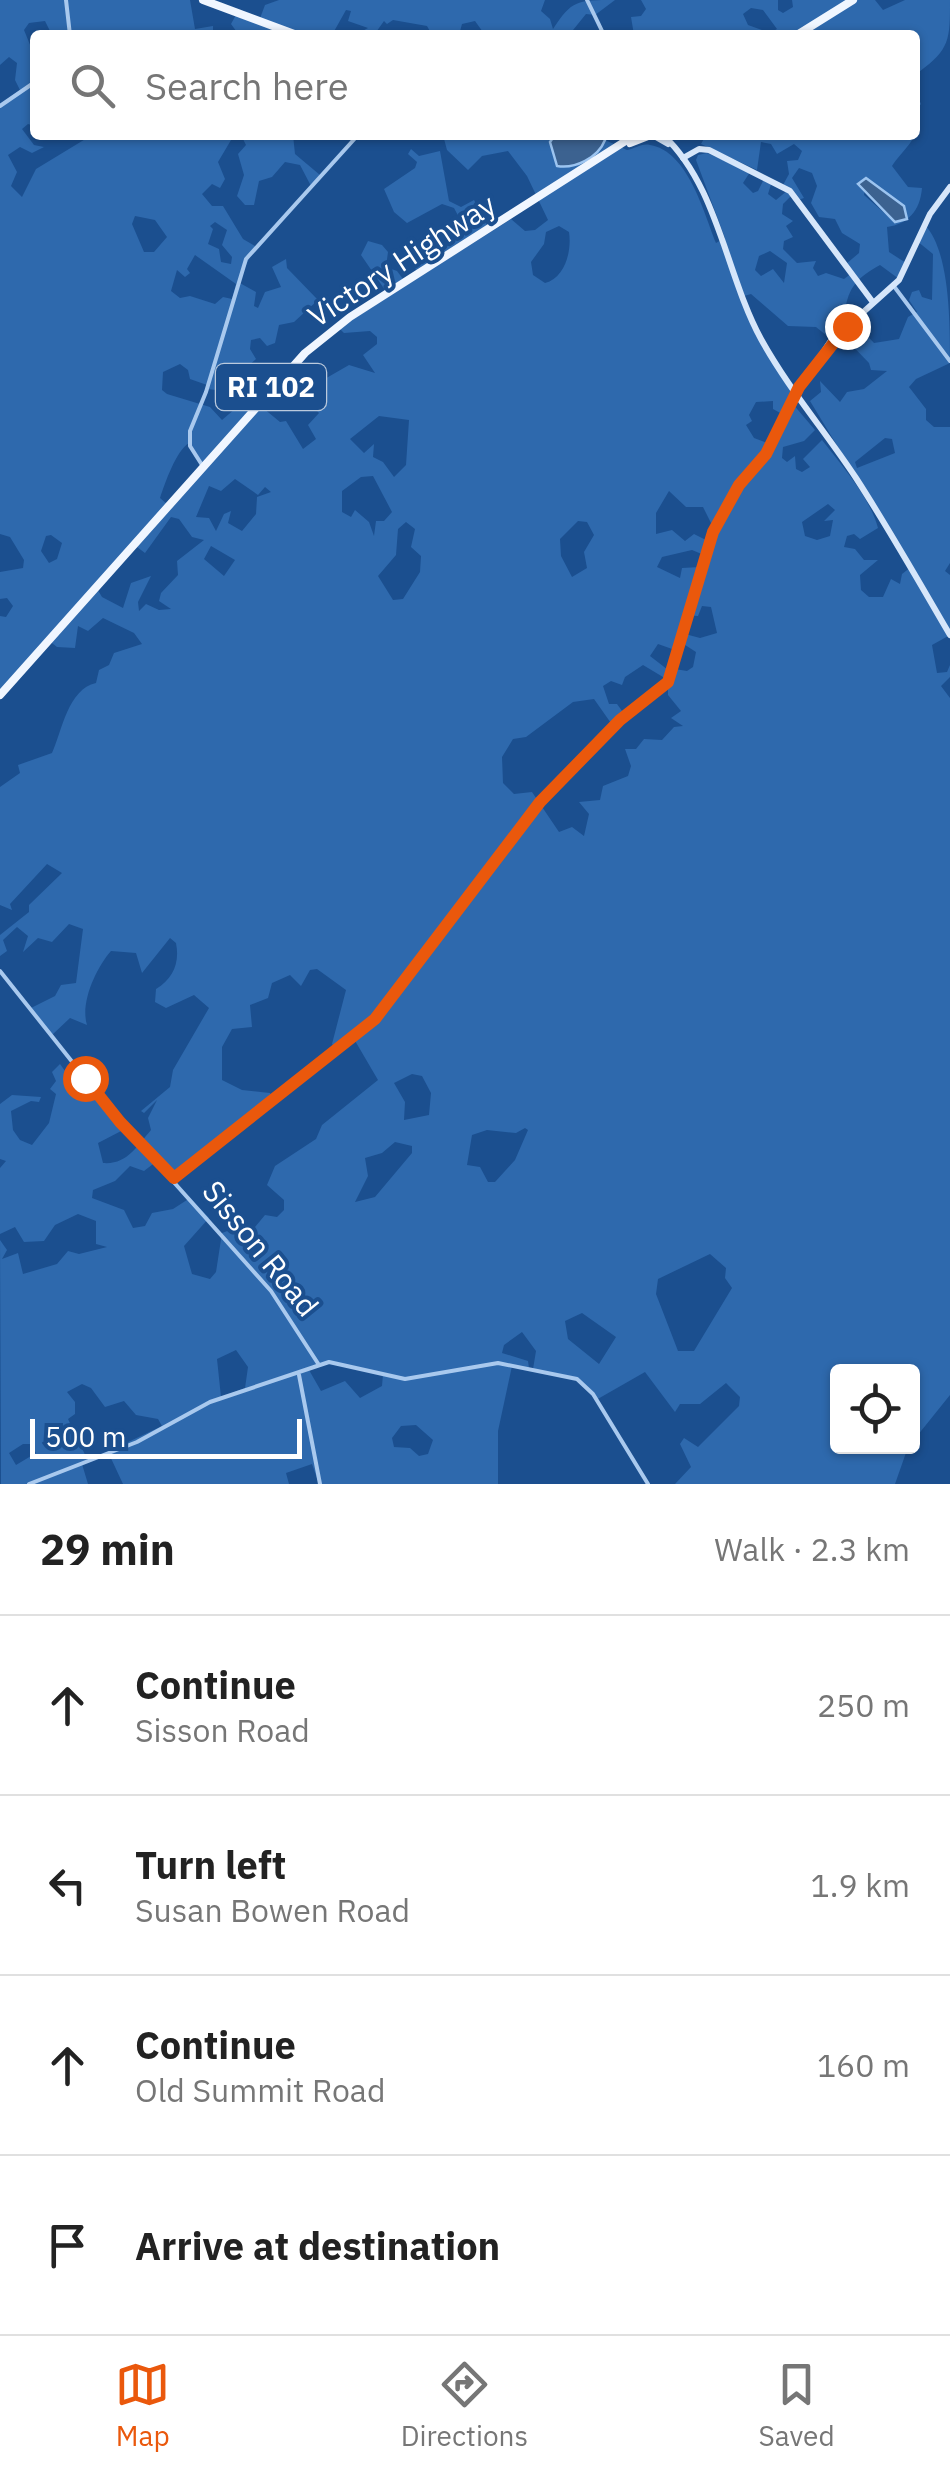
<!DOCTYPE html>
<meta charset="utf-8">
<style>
body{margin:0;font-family:"IBM Plex Sans",sans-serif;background:#f2f2f2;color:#222}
.controls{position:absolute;right:30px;bottom:30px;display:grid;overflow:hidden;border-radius:10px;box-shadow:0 2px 8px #0004}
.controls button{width:90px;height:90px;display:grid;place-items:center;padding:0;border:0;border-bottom:2px solid #e0e0e0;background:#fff;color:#222;font:50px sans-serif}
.scale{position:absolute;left:30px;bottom:25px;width:272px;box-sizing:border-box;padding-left:10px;border:5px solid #fff;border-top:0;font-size:28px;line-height:35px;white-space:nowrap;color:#fff;-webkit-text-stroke:8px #1b4f8f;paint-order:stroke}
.stop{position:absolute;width:30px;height:30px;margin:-22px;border:8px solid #ea580c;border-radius:50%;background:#fff}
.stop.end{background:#ea580c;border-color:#fff;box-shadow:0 2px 10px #0008}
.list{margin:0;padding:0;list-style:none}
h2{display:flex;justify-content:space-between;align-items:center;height:130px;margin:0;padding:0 40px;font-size:42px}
h2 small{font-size:32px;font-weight:400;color:#767676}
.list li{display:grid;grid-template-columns:65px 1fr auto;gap:30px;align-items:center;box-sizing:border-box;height:180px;padding:0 40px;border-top:2px solid #e0e0e0}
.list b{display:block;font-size:38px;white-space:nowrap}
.list p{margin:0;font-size:32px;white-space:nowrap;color:#767676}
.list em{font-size:32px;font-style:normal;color:#767676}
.icon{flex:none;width:55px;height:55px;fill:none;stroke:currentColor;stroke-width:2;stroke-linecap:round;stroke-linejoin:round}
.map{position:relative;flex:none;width:950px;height:1484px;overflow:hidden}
.search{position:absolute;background:#fff;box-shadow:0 2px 8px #0004;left:30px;right:30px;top:30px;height:110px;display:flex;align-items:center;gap:25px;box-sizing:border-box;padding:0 35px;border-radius:10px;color:#767676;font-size:38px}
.sheet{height:850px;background:#fff}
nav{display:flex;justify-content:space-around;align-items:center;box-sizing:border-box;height:140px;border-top:2px solid #e0e0e0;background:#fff;font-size:28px;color:#767676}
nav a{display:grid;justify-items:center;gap:5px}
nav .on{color:#ea580c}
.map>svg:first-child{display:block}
.green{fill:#2e69ad;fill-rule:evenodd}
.water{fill:#3c6290;stroke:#9cc4f0;stroke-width:2.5}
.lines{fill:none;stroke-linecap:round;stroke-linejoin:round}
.street{stroke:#a9c9ee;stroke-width:4}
.secondary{stroke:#d6e6fa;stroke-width:6}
.primary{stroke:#f0f6ff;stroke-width:8}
.route{stroke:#ea580c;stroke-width:12}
.labels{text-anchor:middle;stroke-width:8;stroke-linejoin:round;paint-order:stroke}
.shield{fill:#1b4f8f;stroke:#bbcadd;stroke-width:2.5}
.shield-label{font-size:28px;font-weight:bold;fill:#fff}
.street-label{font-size:30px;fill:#fff;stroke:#1b4f8f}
</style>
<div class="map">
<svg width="950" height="1484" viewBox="0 0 950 1484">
<rect width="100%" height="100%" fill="#1b4f8f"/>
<!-- green -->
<g class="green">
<path d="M0,0h190l5,29 18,-3v9h-161l-7,-14 -16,2 -5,7 11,27v69l-7,-2 -6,5 12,16 10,2 -12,6 -12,-6 -12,8 9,17 -6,14 11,11 14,-28 56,-34h142l-16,27 7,17 -5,9 -8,-4 -10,10 10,12h11l20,33 12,7 -17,36 18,10 -2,14 4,2 7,-16 16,-5 -9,-20 14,-8 1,9 31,32 -24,22 -15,3 -4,18 -8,3 -7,-8 -9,2 -1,9 6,10 -10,9 20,23 -9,12 23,19 6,-1 17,28 13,-10 -8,-14 11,-12 -14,-16 11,-13 33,-19 26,8 -12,-18 14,-11v-7l-7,-6 -26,2 -5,-5 172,-109 14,12 10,-1 13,-10 -21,-44 -19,-25 -26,5 -14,14 -21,-20 -4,-15h112l-4,2 6,29c18,4 41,-9 48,-26l22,10c8,-1 14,-7 23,-5 38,6 54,68 66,98l9,-5 -29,-78 2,-5 9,-2 43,19 -7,11 10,10 5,-2 7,-14 7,4 -4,13 8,6 12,-10 -5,-5 6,-11 -2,-13 11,-1 4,-9 -8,-7 -17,10 -6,-10 -10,-2 -4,28 -56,-26 5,-9h209v-16l5,3c-4,19 -18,29 -28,44l16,21 14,1c-2,23 -14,36 -35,39l2,25 17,11 -7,16 -19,-14c-22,12 -32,22 -35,47l29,31 25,-4 9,-22 9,-5 -8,-12 3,-8 7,-2 3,7 10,3 1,-46 -16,-13 8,-16c25,27 25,97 25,138l-34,16 -7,8 17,22v11l8,7h16v136l-5,8 5,4v60l-18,10 5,28 10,-1 3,-7v12l-9,9 9,12v697l-37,46 -1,-69h-74v74l70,1 -13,37h-220l16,-17 -11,-23 4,-6 14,9 41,-41 1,-9 -14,-14 -26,21h-20l-5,8 -30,-40 -49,28 -20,-22 -43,-9 3,-18 -14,-19 -18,13 -2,8 26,8 1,7 -17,-2 -14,65v53h-179l-7,-20 -26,9 3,11h-166l-14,-30 -27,10 6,20h-87l-1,-244 7,10 -5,9 16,-6 5,21 34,-10 11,-13 11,3 28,-7 -11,-3v-23l-18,-7 -23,11 -11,16 -20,1 -9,-15 -15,7v-66l6,-7 -6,-2v-55l12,-9 29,2 -2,5 -8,-1 -20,10 2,19 7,10 12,5 17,-22 7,-29 -6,-5 6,-8 -4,-9 8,-8 5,7 10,-6 50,64 -27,14 5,20c24,2 34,-17 48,-33l-3,-12 9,-18 -13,13 -3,-2 29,-24 3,-17 36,-62 -15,-13 -28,13 -11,-6 1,-13c17,-10 24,-26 20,-46l-6,-5 -28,35 -6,-20 -25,-2c-15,17 -31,52 -24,74l-17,-7 -18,17 -21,-27 24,-12 6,-11 15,-2 7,-54 -14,-5 -17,18 -14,-4 -15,14 5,-16 -11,-9 -14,13 4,11 -7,5v-21l29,-23v-7l33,-32 -15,-9 -37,40 2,6 -12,-5v-118l20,-14 -2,-8 34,-12c10,-22 16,-64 44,-70l3,-13 10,-5 5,-12 28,-9 -8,-11 -31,-15 -15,13 -10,-5 -3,22 -18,-1 -9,-7 -48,55v-79l6,1 7,-11 -6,-8 -7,1v-27l23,-4 1,-8 -14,-23 -10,-3v-429l21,-13 -6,-12 2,-17 -8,-6 -9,8zM799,168l13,5 5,13 -6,17 8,14 16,2 7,14 18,11 -1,9 -13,11 6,9 -8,6 -18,-6 -8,3 -5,-8 3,-7 -19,2 -14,-14 1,-8 9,-4 -7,-11 7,-5 -11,-7 1,-10 10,-10 5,6 6,-2 -12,-20zM866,178l37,28 2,5 -15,7 -26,-23zM135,216l20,4 12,17 -13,15h-10l-12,-28zM215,222l12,8 -5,15 10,12 -1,7 -10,-2 -2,-13 -11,-5 5,-15 -3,-3zM559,226l10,6c3,19 -4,46 -24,51l-12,-8 -2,-13 13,-18 2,-12zM770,251l17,12 -3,20 -11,-14 -12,7 -6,-6 4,-14zM195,255l41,29 -4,15 -9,-2 -8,7 -25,-8 -10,2 -9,-7 6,-21 8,7 5,-4 -3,-4zM751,294l37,32 28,1 16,13 8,-7 29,30 2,7 16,1 -23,18 -17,3 -7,10 -20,-21 1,11 -11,9 101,166 -9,7 -2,10 -9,-5 -8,18h-14l-8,-7 -1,-15 18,-15h-14l-9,-11 -11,-2 3,-11 7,-2 6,5 18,-11c-8,-30 -34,-60 -56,-88l-19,19 7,8 -8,5 -6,-3 -1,-13 -8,6 -5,-4 1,-11 21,-6 11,-11 -23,-27 5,-10 -41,-66 -12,-31zM180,364l8,6 2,9 17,6v4l18,2 15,-13 5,5 -2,19 -21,18 -12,-13 -43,-13 -5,-4 1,-18zM773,401v8l11,6 -14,29 -16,-6 -8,-13 6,-4 -3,-6 7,-13zM379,416l30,4 -3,45 -12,12 -11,-15 -10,-5 1,-13 -10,9 -14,-14zM885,438l7,1 3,14 -38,15 -2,-6zM189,443l12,22 -34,39 -7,-6c5,-15 16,-47 29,-55zM373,476l19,36 -8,9h-8l-2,15 -5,-14 -14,-12 -4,7 -9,-5v-21l19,-14zM235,479l23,16 7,-8 6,5 -14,5 -1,17 -14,17 -14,-8 3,-12 -7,3 -8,17 -7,-13 -13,-1 13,-31 12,5zM669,491l17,16h17l11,22 -6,12 -14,-7 -9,7 -13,-11 -16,4v-21zM828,504l7,6 -11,11 9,-1 -3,16 -13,4 -12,-4 -3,-14zM171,517l8,2 13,18 12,3 -27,21 1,14 -17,18 -2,8 12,8 -12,1 -13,-6 -7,7 -1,-9 13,-26 -20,7 -8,25 -21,-11 -6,-10 37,-43 12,9zM578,521l9,1 7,13 -10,17 3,16 -15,9 -11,-21 -1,-17zM406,522l9,7 -4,18 10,9 -1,16 -17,27 -10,1 -15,-24 18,-21 2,-26zM51,535l11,8 -5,16 -8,4 -8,-12 5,-15zM211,546l24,14 -11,16 -20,-17zM692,550l12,5 -4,12 -18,1 -2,10 -23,-11 5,-10zM702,606l9,1 6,26 -17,5 -15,-4 -3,9 14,9 -3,15 -6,4 -12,-2 -3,4 -22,-17 8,-12 17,6 9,-35 14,1zM643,665l25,15v15l13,16 -10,7 12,8 -9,1 -12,13 -18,-1 -8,10h-11l6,17 -3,10 -25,10 -3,14 -21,2 10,12 -5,22 -12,-9 -13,5 -27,-40 -18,2 -11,-11 -1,-26 11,-18 13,-2 47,-35 21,-3 19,27 12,-11 -8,-11h-8l-6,-18 8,-5 11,4 3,-8zM317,969l29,21 -14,54 5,6 17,-11 24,41 -56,45 -6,14 -41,27 -8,19 17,15v10l-7,7 -12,-2 -20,24 -15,-9 -8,3 -6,39 -6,7 -18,-5 -8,-28 25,-28 -19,-20 -17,11 -21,4 -7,13 -12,2 -9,-18 -32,-12 1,-8 22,-9 15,-15 14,5 13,-10 16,17 101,-78 -4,-7 -28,-3 -20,-10v-33l10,-18 20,-2 -2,-22 18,-7 4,-15 18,-8 11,11 9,-16zM412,1074l10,2 9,17 -2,22 -25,5 1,-18 -11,-19zM525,1128l3,2 -13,30 -20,22h-7l-8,-15 -13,-2 5,-30 15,-5 29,3zM395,1142l17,4v7l-37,44 -20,5 13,-26 -3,-18 17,-5zM710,1254l16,14 -1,10 7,10 -38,63h-16l-22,-57 2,-15zM582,1313l34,24 -17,27 -31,-25 -3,-18zM236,1350l12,17 -3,21 -24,9 -4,-38zM332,1362l51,12 -1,12 -22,12 -15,-17 -24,10 -12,-21zM82,1384l9,4 14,19 19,-6 12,14 22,4 4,7 -74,35 -20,-42 7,-5v-12l-8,-10zM416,1425l17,15 -5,14 -9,2 -9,-8 -16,-1 -2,-9 9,-12zM23,1444h7l6,9 -20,12 -7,-12z"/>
<path d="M279,0h266l-4,11 9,8 3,10c19,-29 24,-29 62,-29l-20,15 -9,-1 -17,21h-84l-10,-14 -13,3 -3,11h-27l-5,-9 -34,-6 -6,4 -3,-3 -10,14h-19l13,-7 -20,-7 3,-10 -5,-1 -14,25h-93l-8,-11 6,-11 22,8 6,-16z"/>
<path d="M641,0h137v10l5,3 10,-6 -1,-7h83l8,10 22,-10h45c0,40 0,49 -31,72l-2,23 4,9 -6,8v-77h-281l-3,-18 10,-1 5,-7zM751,8l12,2 14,19 -7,4 -22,-8 -5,-11z"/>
<path d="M241,135h52l2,19 25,21 -9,11 -11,-21 -15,-3 -13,15 -13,4 -5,24h-9l-8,-9 7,-21 -6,-21 8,-9z"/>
<path d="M411,149l8,7 21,-5 9,50 12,6 13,-7 13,25 -71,45 -3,-7 23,-28 26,-12 -8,-15 -12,-4 -35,19 -13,-11 -10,-23 31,-21 2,-6 -9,-8z"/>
<path d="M368,241l14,4 6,7 -2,15 11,4 6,8 -18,11 -24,-35z"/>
</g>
<!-- water -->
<g class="water">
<path d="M555,135h48l2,5c-7,18 -30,29 -48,26l-7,-24z"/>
<path d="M866,178l38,28 3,13 -12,3 -37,-38z"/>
</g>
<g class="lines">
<!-- street -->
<g class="street">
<path d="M66,0l4,35"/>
<path d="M587,0l17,35"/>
<path d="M0,106l35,-24"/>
<path d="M893,285l57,76"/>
<path d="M202,465l-12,-19v-15l16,-39 40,-133 112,-124"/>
<path d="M0,971l120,151 151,169 48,74"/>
<path d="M174,1178l196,-154 170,-223 80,-82 48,-37 45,-149 26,-48 26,-31 31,-60"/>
<path d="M299,1375l21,109"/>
<path d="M29,1484l108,-42 73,-40 119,-40 76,17 93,-16 79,16 16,15 55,90"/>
</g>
<!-- secondary -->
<g class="secondary">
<path d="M663,135c55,51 63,140 98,204 27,49 64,92 95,139 33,51 63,104 94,157"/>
<path d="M654,136l14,8"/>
<path d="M683,158l16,-9 10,1 81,41 82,110"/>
<path d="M796,394l34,-52 69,-62 31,-66 20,-27"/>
</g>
<!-- primary -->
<g class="primary">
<path d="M203,0l94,35"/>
<path d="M797,35l56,-35"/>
<path d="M630,143l18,-7"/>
<path d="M0,695l305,-342 45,-36 285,-182"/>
</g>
</g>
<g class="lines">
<!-- route -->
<path class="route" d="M85,1078l35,44 54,56 201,-159 165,-217 80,-82 48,-38 45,-150 26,-47 27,-31 33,-67 48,-61"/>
</g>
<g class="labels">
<!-- shield labels -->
<rect class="shield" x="216" y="364" width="110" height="46" rx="8"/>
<g class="shield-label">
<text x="271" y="397">RI 102</text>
</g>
<!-- street labels -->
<g class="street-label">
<text transform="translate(402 261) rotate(-33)" y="10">Victory Highway</text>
<text transform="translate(260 1249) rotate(51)" y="10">Sisson Road</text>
</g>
</g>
</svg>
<div class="controls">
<button><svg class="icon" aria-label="locate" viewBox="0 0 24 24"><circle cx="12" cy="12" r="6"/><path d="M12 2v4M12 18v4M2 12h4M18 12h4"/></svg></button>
</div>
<div class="scale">500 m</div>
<div class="stop" style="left:85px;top:1078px"></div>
<div class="stop end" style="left:847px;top:326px"></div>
<div class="search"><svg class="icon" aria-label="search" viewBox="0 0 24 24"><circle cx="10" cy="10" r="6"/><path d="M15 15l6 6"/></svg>Search here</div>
</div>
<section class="sheet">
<h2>29 min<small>Walk · 2.3 km</small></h2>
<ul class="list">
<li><svg class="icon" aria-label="ahead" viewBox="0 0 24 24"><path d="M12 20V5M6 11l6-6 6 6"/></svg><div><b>Continue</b><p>Sisson Road</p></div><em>250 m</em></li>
<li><svg class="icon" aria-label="left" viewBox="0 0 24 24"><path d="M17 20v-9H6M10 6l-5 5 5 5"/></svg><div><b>Turn left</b><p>Susan Bowen Road</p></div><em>1.9 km</em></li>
<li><svg class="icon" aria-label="ahead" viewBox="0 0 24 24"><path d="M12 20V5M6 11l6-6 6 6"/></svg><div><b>Continue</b><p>Old Summit Road</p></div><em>160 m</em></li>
<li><svg class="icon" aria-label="arrive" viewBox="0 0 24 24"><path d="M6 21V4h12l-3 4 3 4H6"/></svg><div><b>Arrive at destination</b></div></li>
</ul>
</section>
<nav>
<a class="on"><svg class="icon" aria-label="map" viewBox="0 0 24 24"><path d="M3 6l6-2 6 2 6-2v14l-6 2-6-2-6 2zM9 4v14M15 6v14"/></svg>Map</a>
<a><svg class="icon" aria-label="directions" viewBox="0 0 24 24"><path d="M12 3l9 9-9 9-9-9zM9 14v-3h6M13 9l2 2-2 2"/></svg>Directions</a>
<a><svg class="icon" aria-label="saved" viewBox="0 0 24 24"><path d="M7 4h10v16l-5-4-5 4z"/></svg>Saved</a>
</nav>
